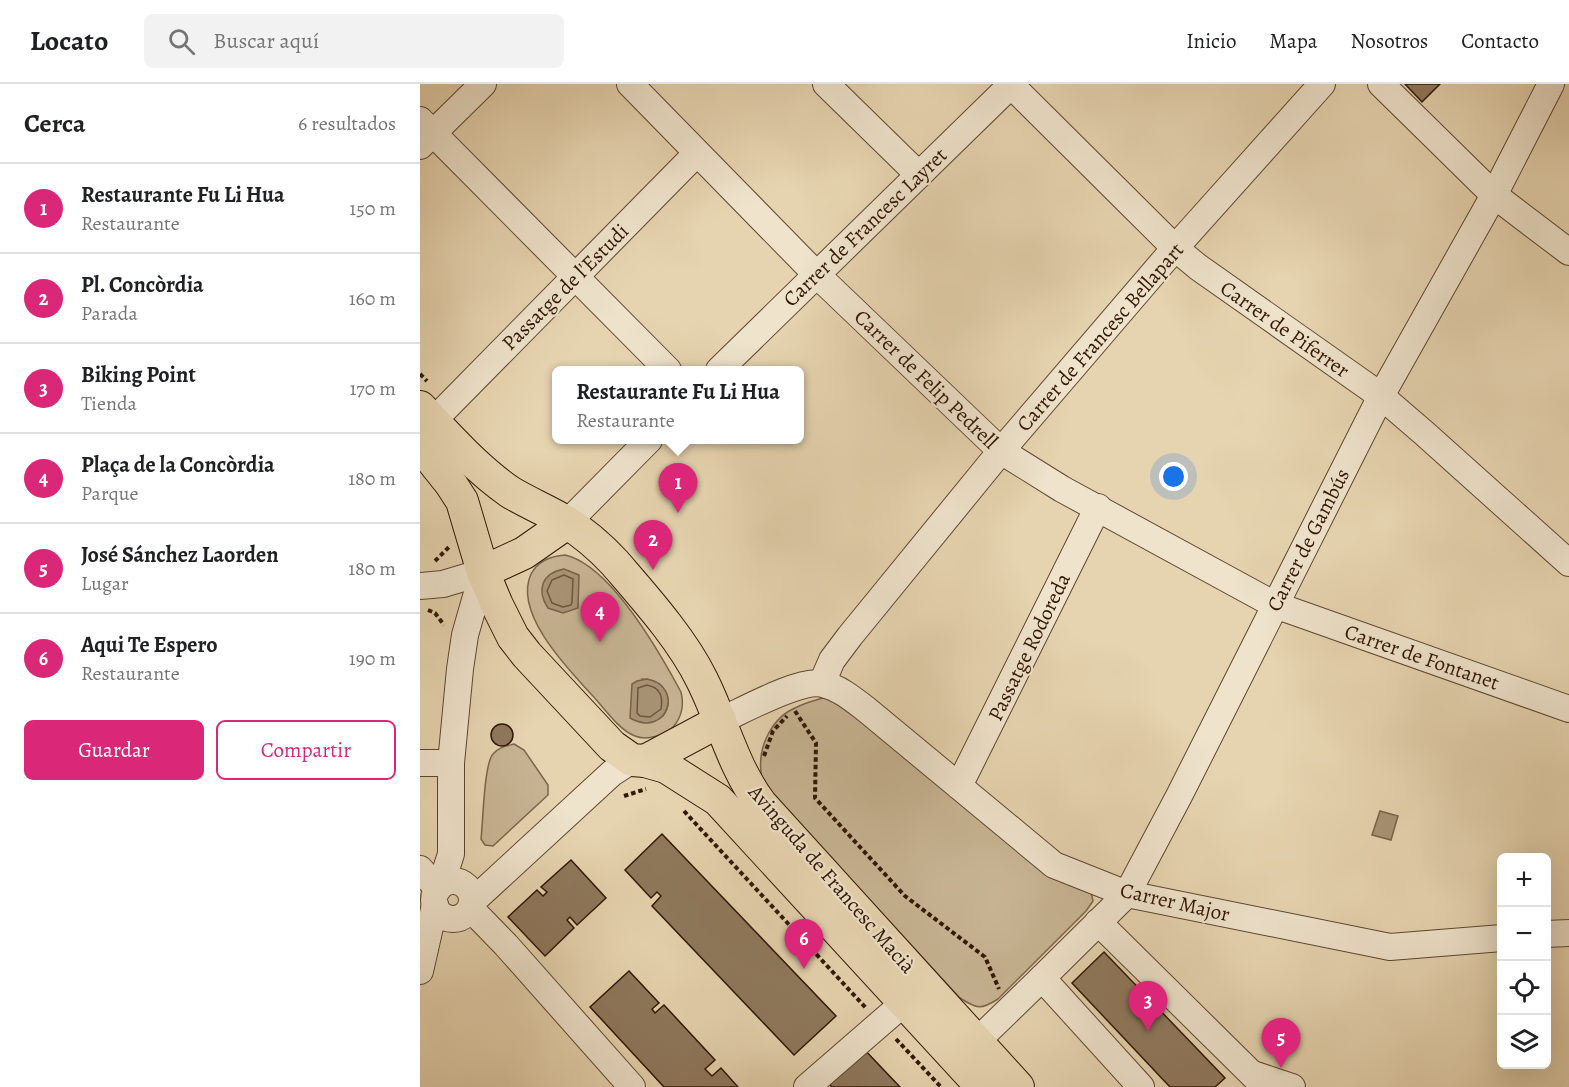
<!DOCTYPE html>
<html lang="es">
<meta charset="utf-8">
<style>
body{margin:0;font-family:Alegreya,serif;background:#f2f2f2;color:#202124}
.controls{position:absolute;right:18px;bottom:18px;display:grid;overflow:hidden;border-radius:9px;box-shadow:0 6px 24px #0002}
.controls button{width:54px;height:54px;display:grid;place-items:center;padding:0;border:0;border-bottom:2px solid #e0e0e0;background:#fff;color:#202124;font:30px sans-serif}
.you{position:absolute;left:754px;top:393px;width:21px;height:21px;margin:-15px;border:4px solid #fff;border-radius:50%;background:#1a73e8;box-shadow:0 0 0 9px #1a73e833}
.badge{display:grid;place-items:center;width:39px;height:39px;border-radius:50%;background:#db2777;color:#fff;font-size:20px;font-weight:700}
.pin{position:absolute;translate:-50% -50px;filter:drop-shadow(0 2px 3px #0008)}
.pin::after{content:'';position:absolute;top:32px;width:21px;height:18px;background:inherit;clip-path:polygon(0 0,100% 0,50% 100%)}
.popup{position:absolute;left:132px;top:282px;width:252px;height:78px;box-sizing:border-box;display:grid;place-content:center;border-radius:9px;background:#fff;filter:drop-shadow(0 2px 4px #0005);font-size:20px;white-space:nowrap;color:#757577}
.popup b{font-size:22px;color:#202124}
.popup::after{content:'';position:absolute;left:50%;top:100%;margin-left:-12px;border:12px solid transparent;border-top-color:#fff}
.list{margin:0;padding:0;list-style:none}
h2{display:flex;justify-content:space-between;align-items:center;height:78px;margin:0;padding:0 24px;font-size:26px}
h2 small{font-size:20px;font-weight:400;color:#757577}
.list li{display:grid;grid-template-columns:39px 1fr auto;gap:18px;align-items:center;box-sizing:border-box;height:90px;padding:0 24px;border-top:2px solid #e0e0e0}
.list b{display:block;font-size:22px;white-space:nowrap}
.list p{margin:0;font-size:20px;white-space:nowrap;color:#757577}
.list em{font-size:20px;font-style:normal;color:#757577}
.actions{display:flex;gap:12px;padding:18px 24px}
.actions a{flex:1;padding:14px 0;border:2px solid #db2777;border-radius:9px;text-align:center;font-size:21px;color:#db2777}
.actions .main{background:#db2777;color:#fff}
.icon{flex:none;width:33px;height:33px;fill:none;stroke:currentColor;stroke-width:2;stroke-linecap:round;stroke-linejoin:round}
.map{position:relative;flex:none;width:1149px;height:1003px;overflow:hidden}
header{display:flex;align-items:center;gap:36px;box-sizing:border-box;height:84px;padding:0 30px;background:#fff;border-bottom:2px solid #e0e0e0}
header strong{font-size:28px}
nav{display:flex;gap:33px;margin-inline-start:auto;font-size:21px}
.search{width:420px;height:54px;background:#f2f2f2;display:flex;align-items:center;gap:15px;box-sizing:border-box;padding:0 21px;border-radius:9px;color:#757577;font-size:22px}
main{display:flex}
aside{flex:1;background:#fff}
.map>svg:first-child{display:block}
.green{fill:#c7b493;stroke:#7c664c;stroke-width:1.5;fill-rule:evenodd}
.water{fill:#a89476;stroke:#786248;stroke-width:1.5}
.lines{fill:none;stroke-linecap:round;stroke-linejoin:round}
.shore{stroke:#6c563d;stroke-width:1.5}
.building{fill:#8f795d;stroke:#311704;stroke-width:1.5}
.minor-casing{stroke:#5e462f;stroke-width:28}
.major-casing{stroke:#311704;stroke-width:34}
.path{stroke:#311704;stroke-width:4;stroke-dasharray:4.5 3;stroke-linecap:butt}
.minor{stroke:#efe3cc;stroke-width:26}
.major{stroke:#e6d4b0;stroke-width:32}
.labels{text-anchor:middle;stroke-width:4.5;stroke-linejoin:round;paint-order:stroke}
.street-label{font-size:21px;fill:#311704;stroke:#efe3cc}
</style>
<header>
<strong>Locato</strong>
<div class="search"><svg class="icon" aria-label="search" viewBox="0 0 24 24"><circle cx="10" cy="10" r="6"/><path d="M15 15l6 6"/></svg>Buscar aquí</div>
<nav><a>Inicio</a><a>Mapa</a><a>Nosotros</a><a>Contacto</a></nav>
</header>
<main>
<aside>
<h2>Cerca<small>6 resultados</small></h2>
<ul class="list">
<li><span class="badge">1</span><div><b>Restaurante Fu Li Hua</b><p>Restaurante</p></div><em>150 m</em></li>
<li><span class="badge">2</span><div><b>Pl. Concòrdia</b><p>Parada</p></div><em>160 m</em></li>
<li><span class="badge">3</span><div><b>Biking Point</b><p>Tienda</p></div><em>170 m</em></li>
<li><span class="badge">4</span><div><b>Plaça de la Concòrdia</b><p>Parque</p></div><em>180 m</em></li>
<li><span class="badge">5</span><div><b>José Sánchez Laorden</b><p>Lugar</p></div><em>180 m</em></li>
<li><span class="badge">6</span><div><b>Aqui Te Espero</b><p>Restaurante</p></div><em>190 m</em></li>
</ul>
<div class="actions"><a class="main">Guardar</a><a>Compartir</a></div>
</aside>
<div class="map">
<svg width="1149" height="1003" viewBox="0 0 1149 1003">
<rect width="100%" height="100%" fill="#e6d4b0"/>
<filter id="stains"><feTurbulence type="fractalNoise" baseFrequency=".00333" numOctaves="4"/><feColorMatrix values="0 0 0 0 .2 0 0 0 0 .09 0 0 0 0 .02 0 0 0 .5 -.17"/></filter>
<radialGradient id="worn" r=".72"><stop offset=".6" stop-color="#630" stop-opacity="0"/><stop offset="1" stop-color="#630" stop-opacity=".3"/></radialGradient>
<!-- green -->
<g class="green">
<path d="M145,471c45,10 95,98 116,137 3,12 1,24 -7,34 -8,9 -27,15 -39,10 -16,-6 -31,-28 -43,-41 -24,-26 -79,-82 -61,-121 7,-13 20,-18 34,-19zM222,595c21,0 34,20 21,37z"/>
<path d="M408,612l263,196 2,9 -7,10 -88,88c-17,11 -21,10 -38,-1l-192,-208c-3,-6 -7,-12 -7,-18 -3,-26 11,-55 36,-65 10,-5 21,-7 31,-11z"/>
<path d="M94,660l10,6 24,35v10l-55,51 -8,-1 -4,-6c2,-17 3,-75 12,-85 6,-7 13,-8 21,-10z"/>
</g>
<!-- water -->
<g class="water">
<path d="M144,485l15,6 -1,33 -15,5 -15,-5c-12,-18 -6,-35 16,-39z"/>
<path d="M227,595c38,7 20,60 -17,39l2,-34 5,-3z"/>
<path d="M960,727l18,5 -7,24 -19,-5z"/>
</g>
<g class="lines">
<!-- shore -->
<g class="shore">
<path d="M144,491l9,4 -1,23 -1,3 -8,2 -11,-4 -5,-12 5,-11z"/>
<path d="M227,601c14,3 16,12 14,24l-11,8 -10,-1 -3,-3 1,-25z"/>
</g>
</g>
<!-- building -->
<g class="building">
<path d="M985,0h35l-18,18z"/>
<circle cx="82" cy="651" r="11"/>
<path d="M242,750l174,182 -42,39 -142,-149 9,-10 -4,-4 -6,6 -26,-28z"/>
<path d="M151,776l35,38 -29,27 -7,-8 -3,3 7,8 -29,28 -37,-39 29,-27 6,6 4,-4 -6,-5z"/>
<path d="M684,868l121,126 -10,9h-45l-98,-104z"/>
<path d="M209,887l30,32 -7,6 3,4 9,-8 51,55 -10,9 7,7 9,-8 17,19h-74l-74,-80z"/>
<path d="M441,962l39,41h-68l-7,-7z"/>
</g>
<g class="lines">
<defs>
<g id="minor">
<path d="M210,0l186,190 185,177 61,38 213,116 294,104"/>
<path d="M406,0l93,91"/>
<path d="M590,0l165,164 23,19 183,129 43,37 145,130"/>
<path d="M961,0l113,111 75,57"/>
<path d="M0,36l248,250"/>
<path d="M0,62l63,-62"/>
<path d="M299,286l293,-286"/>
<path d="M13,337l264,-268"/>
<path d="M147,439l82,-83"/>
<path d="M0,502l23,-2 40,-12"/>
<path d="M402,599l10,-23 18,-24 151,-185 174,-203 147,-164"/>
<path d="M300,637c22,-10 81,-43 103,-37 17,4 31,16 44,26l187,155 73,29 263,53 112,-9"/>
<path d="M0,679h31"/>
<path d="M539,702l139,-279"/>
<path d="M0,785l18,20"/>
<circle cx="33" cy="816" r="19"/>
<path d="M21,801l10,-31v-91l9,-94 5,-34 18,-63"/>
<path d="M53,817l139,-128 20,-13"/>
<path d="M51,825l35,36 126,142"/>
<path d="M678,838l167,165"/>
<path d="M1126,850l23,-1"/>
<path d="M0,887l15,-66"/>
<path d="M622,894l85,-84 52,-98 202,-400 113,-201 57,-111"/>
<path d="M546,971l10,-13 66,-64 99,109"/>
<path d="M833,990l39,13"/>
<path d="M387,1003l98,-85"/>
</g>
<g id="major">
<path d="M0,323c27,29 58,63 90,85 18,11 38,19 56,30 18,11 35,26 49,41 30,35 67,76 87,117 21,42 31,87 59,124l257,283"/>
<path d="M0,361l31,39 11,17 21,71 14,33 16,32 14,18 85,91 20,14 13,1 21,6 52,33 264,287"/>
<path d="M63,488l41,-19 43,-30"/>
<path d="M225,677l75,-40"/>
</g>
</defs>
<!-- minor casing -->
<use href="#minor" class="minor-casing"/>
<!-- major casing -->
<use href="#major" class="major-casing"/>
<!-- path -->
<g class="path">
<path d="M0,290l7,7"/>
<path d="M15,477l14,-14"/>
<path d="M8,526l7,3 9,12"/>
<path d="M375,627l21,32 -1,55 90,98 80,61 14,32"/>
<path d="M344,672l9,-25 14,-15"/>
<path d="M204,712l22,-7"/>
<path d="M264,727l182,197"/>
<path d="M476,955l45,48"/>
</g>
<!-- minor -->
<use href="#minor" class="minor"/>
<!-- major -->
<use href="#major" class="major"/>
</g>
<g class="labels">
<!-- street labels -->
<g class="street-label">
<text transform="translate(445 143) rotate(-44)" y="7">Carrer de Francesc Layret</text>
<text transform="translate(145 203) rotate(-45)" y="7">Passatge de l'Estudi</text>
<text transform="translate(865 245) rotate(35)" y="7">Carrer de Piferrer</text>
<text transform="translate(680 253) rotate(-49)" y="7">Carrer de Francesc Bellapart</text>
<text transform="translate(506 295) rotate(44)" y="7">Carrer de Felip Pedrell</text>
<text transform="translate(888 456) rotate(-63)" y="7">Carrer de Gambús</text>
<text transform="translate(609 563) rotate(-64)" y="7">Passatge Rodoreda</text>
<text transform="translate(1002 573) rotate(19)" y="7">Carrer de Fontanet</text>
<text transform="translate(412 795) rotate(49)" y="7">Avinguda de Francesc Macià</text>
<text transform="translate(755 818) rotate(13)" y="7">Carrer Major</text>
</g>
</g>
<rect width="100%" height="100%" filter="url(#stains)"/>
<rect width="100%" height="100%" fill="url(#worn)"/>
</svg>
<div class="controls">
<button>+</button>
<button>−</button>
<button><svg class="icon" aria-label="locate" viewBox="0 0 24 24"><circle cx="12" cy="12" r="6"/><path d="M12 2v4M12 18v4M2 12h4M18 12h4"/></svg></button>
<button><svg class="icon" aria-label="layers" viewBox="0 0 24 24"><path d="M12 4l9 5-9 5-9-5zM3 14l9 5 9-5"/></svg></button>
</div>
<div class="you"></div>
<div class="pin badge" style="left:258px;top:429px">1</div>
<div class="popup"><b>Restaurante Fu Li Hua</b>Restaurante</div>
<div class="pin badge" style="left:233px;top:486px">2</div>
<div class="pin badge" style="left:728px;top:947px">3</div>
<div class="pin badge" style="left:180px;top:558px">4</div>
<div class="pin badge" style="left:861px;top:984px">5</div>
<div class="pin badge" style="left:384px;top:885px">6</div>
</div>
</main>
